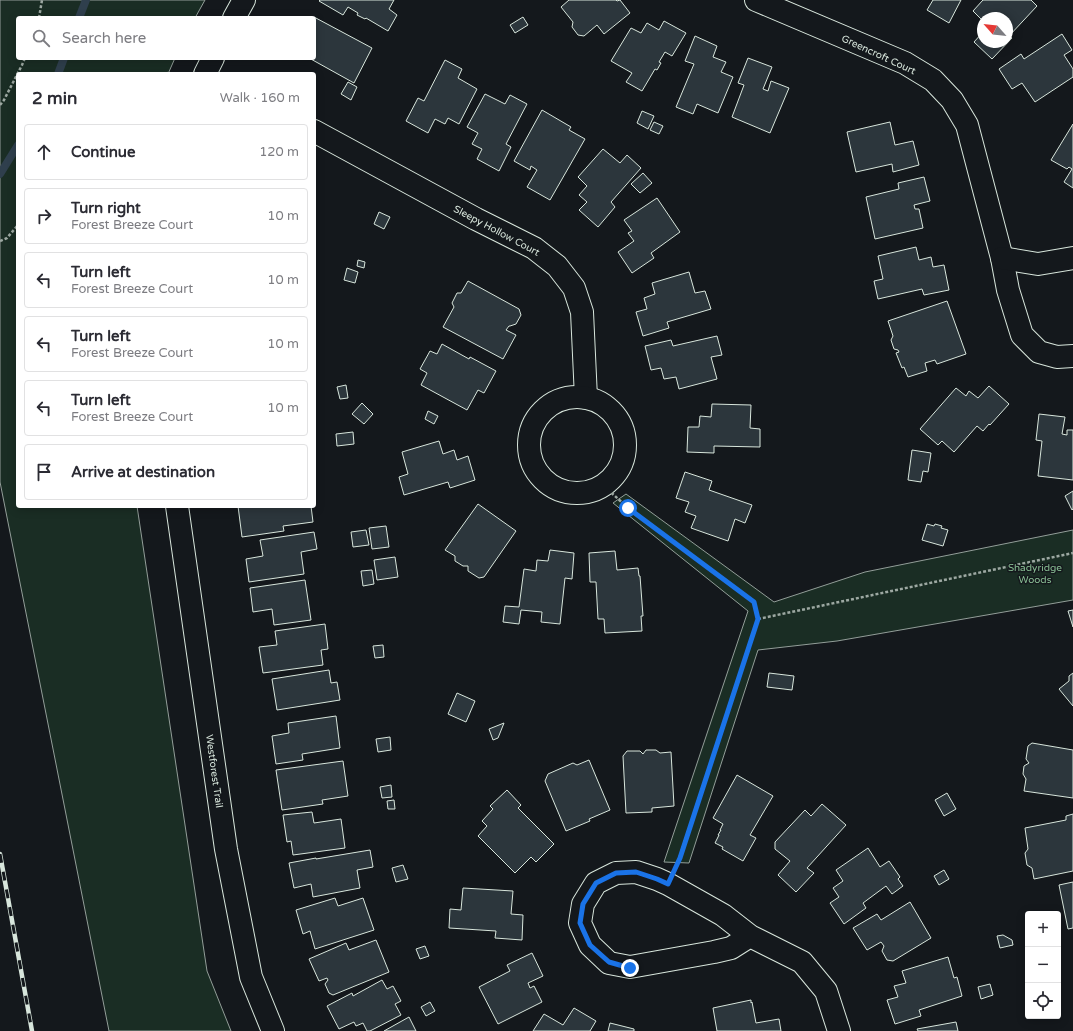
<!DOCTYPE html>
<meta charset="utf-8">
<style>
body{margin:0;font-family:"Varela Round",sans-serif;background:#f7f7f7;color:#2b2b33}
.controls{position:absolute;right:12px;bottom:12px;display:grid;overflow:hidden;border-radius:4px;box-shadow:0 2px 10px #0003}
.controls button{width:36px;height:36px;display:grid;place-items:center;padding:0;border:0;border-bottom:1px solid #e1e1e2;background:#fff;color:#2b2b33;font:20px sans-serif}
.compass{position:absolute;left:977px;top:12px;width:36px;height:36px;border-radius:50%;background:#fff;box-shadow:0 2px 10px #0003;rotate:297deg}
.stop{position:absolute;width:12px;height:12px;margin:-9px;border:3px solid #1a73e8;border-radius:50%;background:#fff}
.stop.end{background:#1a73e8;border-color:#fff;box-shadow:0 1px 4px #0008}
.list{margin:0;padding:0;list-style:none}
h2{display:flex;justify-content:space-between;align-items:center;height:52px;margin:0;padding:0 16px;font-size:17px}
h2 small{font-size:13px;font-weight:400;color:#7c7c81}
.list li{display:grid;grid-template-columns:26px 1fr auto;gap:12px;align-items:center;box-sizing:border-box;height:56px;margin:0 8px 8px;padding:0 8px;border:1px solid #e1e1e2;border-radius:4px}
.list b{display:block;font-size:15px;white-space:nowrap}
.list p{margin:0;font-size:13px;white-space:nowrap;color:#7c7c81}
.list em{font-size:13px;font-style:normal;color:#7c7c81}
.icon{flex:none;width:22px;height:22px;fill:none;stroke:currentColor;stroke-width:2;stroke-linecap:round;stroke-linejoin:round}
.map{position:relative;flex:none;width:1073px;height:1031px;overflow:hidden}
.search{position:absolute;background:#fff;box-shadow:0 2px 10px #0003;left:16px;top:16px;width:300px;height:44px;display:flex;align-items:center;gap:10px;box-sizing:border-box;padding:0 14px;border-radius:4px;color:#7c7c81;font-size:15px}
.panel{position:absolute;background:#fff;box-shadow:0 2px 10px #0003;left:16px;top:72px;width:300px;height:436px;border-radius:4px}
.map>svg:first-child{display:block}
.green{fill:#1a2d24;stroke:#939e99}
.lines{fill:none;stroke-linecap:round;stroke-linejoin:round}
.stream{stroke:#2f3f4d;stroke-width:8}
.building{fill:#2c363c;stroke:#d8e6dc}
.minor-casing{stroke:#d8e6dc;stroke-width:24}
.tertiary-casing{stroke:#d8e6dc;stroke-width:24}
.path{stroke:#9da8a2;stroke-width:2.5;stroke-dasharray:3 2;stroke-linecap:butt}
.minor{stroke:#14181c;stroke-width:22}
.tertiary{stroke:#14181c;stroke-width:22}
.rail-casing{stroke:#d8e6dc;stroke-width:4.5}
.rail{stroke:#14181c;stroke-width:3;stroke-dasharray:9;stroke-linecap:butt}
.route{stroke:#1a73e8;stroke-width:5}
.labels{text-anchor:middle;stroke-width:3;stroke-linejoin:round;paint-order:stroke}
.street-label{font-size:10px;fill:#d8e6dc;stroke:#14181c}
.park-label{font-size:10px;fill:#8ac095;stroke:#14181c}
</style>
<div class="map">
<svg width="1073" height="1031" viewBox="0 0 1073 1031">
<rect width="100%" height="100%" fill="#14181c"/>
<!-- green -->
<g class="green">
<path d="M0,0h205l-10,18h-177v40h157l-7,16h-150v432h119l70,465 24,60h-122l-109,-549z"/>
<path d="M626,494l148,108 91,-30 208,-42v70l-236,41 -79,9 -69,213 -25,-1 84,-251 -135,-108z"/>
</g>
<g class="lines">
<!-- stream -->
<g class="stream">
<path d="M79,18l7,-18"/>
<path d="M58,74l6,-16"/>
<path d="M0,174l18,-29"/>
</g>
</g>
<!-- building -->
<g class="building">
<path d="M320,0h74l-5,9 8,6 -9,16 -22,-13 -1,1 -8,-4 1,-2 -10,-6 -5,8 -24,-14z"/>
<path d="M569,0h47l1,1 3,-1 10,13 -26,21 -7,-9 -13,11 -6,-1 -6,-8 1,-5 -12,-15z"/>
<path d="M933,0h28l-12,23 -22,-13z"/>
<path d="M983,0h48l6,6 -28,30 3,2 -20,21 -18,-17 9,-10v10h24v-24h-24v9l-4,-4 3,-3 -9,-9z"/>
<path d="M314,17l58,31 -18,35 -45,-25h5v-40h-1z"/>
<path d="M523,17l5,8 -13,8 -5,-8z"/>
<path d="M664,21l22,12 -14,23 -7,-4 -6,10 2,1 -4,7 -2,-1 -13,22 -16,-9 6,-9 -21,-12 20,-33 10,5 6,-10 12,7z"/>
<path d="M1062,34l10,16 -8,5 9,14v8l-38,25 -13,-19 -10,6 -13,-20 22,-15 3,5z"/>
<path d="M695,36l22,10 -4,11 13,5 -5,10 12,5 -15,36 -21,-9 -4,10 -17,-7 18,-43 -9,-3z"/>
<path d="M748,58l24,9 -9,22 5,2 3,-10 18,7 -19,45 -38,-16 12,-32 -6,-2z"/>
<path d="M445,60l17,9 -4,9 19,11 -18,35 -11,-6 -3,6 -10,-5 -7,14 -22,-12 12,-23 6,3z"/>
<path d="M348,82l9,5 -6,13 -10,-6z"/>
<path d="M485,94l20,10 5,-9 17,9 -21,40 5,3 -12,24 -22,-12 5,-10 -10,-5 6,-11 -11,-6z"/>
<path d="M542,110l29,17 -2,3 16,9 -35,61 -23,-13 10,-17 -6,-4 -1,4 -16,-9z"/>
<path d="M642,111l12,5 -6,13 -11,-6z"/>
<path d="M654,122l9,4 -4,8 -9,-4z"/>
<path d="M890,122l5,23 18,-4 6,24 -26,7 -1,-8 -36,8 -9,-40z"/>
<path d="M1073,124v64l-9,-6 8,-13 -3,-2 -2,2 -16,-9z"/>
<path d="M603,149l17,14 7,-8 14,13 -30,34 4,5 -17,20 -19,-17 8,-8 -8,-7 8,-9 -9,-9z"/>
<path d="M643,173l9,10 -12,10 -9,-9z"/>
<path d="M924,177l6,24 -16,4 1,4h4l4,19 -48,11 -9,-42 33,-8 -1,-6z"/>
<path d="M657,198l23,34 -29,21 3,5 -22,15 -14,-21 16,-11 -6,-8 4,-2 -8,-11z"/>
<path d="M379,212l11,5 -6,12 -10,-5z"/>
<path d="M916,247l3,13 12,-3 2,10 11,-2 5,25 -25,5 -2,-6 -44,10 -4,-18 9,-2 -5,-23z"/>
<path d="M358,260l7,2 -1,6 -7,-2z"/>
<path d="M347,268l11,4 -3,11 -11,-3z"/>
<path d="M689,272l6,21 10,-2 6,18 -44,13 2,6 -26,8 -7,-24 11,-3 -3,-11 11,-4 -3,-11z"/>
<path d="M468,281l51,28 2,6 -5,9 -6,2h-1l-3,4 10,5 -13,24 -60,-32 11,-20 -2,-4 5,-10h4z"/>
<path d="M947,301l19,53 -29,10 -2,-4 -10,3 2,8 -19,6 -4,-10 -2,1 -6,-15 3,-1 -1,-2 -4,-1 -3,-9 2,-4 -5,-15z"/>
<path d="M717,336l5,19 -11,2 6,22 -38,10 -3,-12 -12,2 -3,-11 -10,2 -6,-24 26,-6 2,6z"/>
<path d="M442,344l27,15 1,-2 26,14 -12,22 -6,-3 -11,20 -46,-25 6,-12 -7,-4 10,-18 7,3z"/>
<path d="M346,385l2,13 -8,1 -3,-12z"/>
<path d="M989,386l20,18 -19,21 -1,-1 -6,7 -6,-5 -23,26 -12,-11 -4,4 -18,-16 36,-41 10,8 3,-5 9,7z"/>
<path d="M362,403l11,11 -9,10 -12,-10z"/>
<path d="M712,404l39,1 -1,23 10,1v18l-46,-1v7l-27,-1 1,-25h11l1,-11 11,1z"/>
<path d="M428,411l10,5 -4,8 -9,-5z"/>
<path d="M1039,414l26,3 -3,17 5,1v-5h6v50l-35,-4 4,-35 -6,-1z"/>
<path d="M353,432l1,12 -17,2 -1,-12z"/>
<path d="M439,441l4,13 11,-4 3,10 11,-4 7,24 -25,8 -2,-6 -44,13 -5,-18 9,-3 -6,-22z"/>
<path d="M912,450l19,3 -3,19 -5,-1 -2,11 -13,-2z"/>
<path d="M685,472l27,9 -3,9 43,15 -7,18 -10,-4 -7,22 -37,-13 5,-12 -11,-4 4,-10 -13,-4z"/>
<path d="M1073,491v18l-1,1 -7,-14z"/>
<path d="M478,504l38,27 -32,46 -5,1 -11,-7v-5h-5l-8,-5v-5l-10,-6z"/>
<path d="M238,506h73l2,16 -30,4 1,5 -42,6z"/>
<path d="M927,524l7,2 1,-2 7,2 -1,2 7,2 -5,16 -21,-6z"/>
<path d="M386,526l3,21 -17,2 -3,-21z"/>
<path d="M366,530l3,15 -16,2 -2,-15z"/>
<path d="M314,532l3,17 -16,3 3,22 -55,8 -3,-23 17,-3 -3,-16z"/>
<path d="M550,550l24,3 -2,26 -7,-1 -5,46 -19,-2 1,-10 -21,-2 -2,14 -16,-2 2,-16 14,1 5,-38 12,2 1,-11 11,1z"/>
<path d="M615,551l2,19 21,-2 1,8h1l3,40h-2l1,15 -37,2 -1,-14h-6l-2,-37h-6l-1,-29z"/>
<path d="M395,557l3,20 -21,3 -3,-20z"/>
<path d="M372,570l2,14 -11,2 -2,-15z"/>
<path d="M305,580l6,40 -37,5 -2,-16 -19,3 -3,-24z"/>
<path d="M1073,610v17l-5,-16z"/>
<path d="M325,624l3,25 -7,1 2,15 -60,8 -4,-26 18,-2 -2,-14z"/>
<path d="M383,645l1,12 -9,1 -2,-12z"/>
<path d="M329,670l2,13 6,-1 3,18 -63,10 -5,-31z"/>
<path d="M769,673l25,3 -2,14 -25,-3z"/>
<path d="M1073,673v33l-14,-17 10,-8v-5z"/>
<path d="M457,693l18,8 -9,21 -18,-8z"/>
<path d="M336,716l4,32 -38,6 1,6 -27,4 -4,-28 17,-3 -1,-10z"/>
<path d="M504,723l-6,15 -5,2 -4,-11z"/>
<path d="M390,737l1,13 -13,2 -2,-13z"/>
<path d="M1032,743l41,7v48l-49,-7 2,-12 -3,-5 1,-8 5,-3 -3,-4 2,-13z"/>
<path d="M646,750h10l4,3 11,-1 3,54 -22,2v4l-26,1 -3,-57 4,-5h13l3,3z"/>
<path d="M589,760l21,50 -21,9 1,2 -24,10 -21,-50 3,-7 25,-11 4,2z"/>
<path d="M343,761l5,35 -26,4 1,4 -41,6 -6,-40z"/>
<path d="M737,775l36,21 -23,39 6,3 -13,23 -21,-12 1,-2 -8,-4 4,-8h-1l3,-5h-1l3,-6 -10,-6z"/>
<path d="M391,785l1,12 -10,1 -2,-11z"/>
<path d="M507,790l14,15 -3,3 36,36 -18,18 -5,-5 -16,16 -37,-37 9,-10 -5,-5 11,-12 -3,-3z"/>
<path d="M947,793l9,16 -12,7 -9,-16z"/>
<path d="M394,800l1,9h-7l-1,-8z"/>
<path d="M822,804l24,21 -39,43 7,5 -18,19 -18,-17 12,-14 -15,-12v-7l30,-32 6,6z"/>
<path d="M312,812l2,11 27,-4 4,29 -52,7 -2,-14 -4,1 -4,-27z"/>
<path d="M1073,814v57l-39,8 -2,-11 -5,-3 -2,-12 3,-4 -3,-21 41,-8v-4z"/>
<path d="M868,848l12,19 9,-6 11,16 -2,2 5,7 -11,8 -6,-8 -23,17 3,5 -22,16 -14,-21 9,-6 -6,-9 10,-7 -7,-11z"/>
<path d="M370,850l3,17 -16,3 3,18 -47,9 -2,-13 -17,4 -5,-25 27,-5v1z"/>
<path d="M403,865l5,14 -12,3 -4,-14z"/>
<path d="M944,870l5,9 -10,6 -5,-9z"/>
<path d="M1073,882v46l-5,1 -9,-44z"/>
<path d="M463,888l50,3 -2,23 12,1 -1,25 -27,-2 1,-7 -47,-3 1,-19 11,1z"/>
<path d="M335,898l3,8 25,-8 11,32 -59,19 -5,-18 -7,3 -7,-24z"/>
<path d="M910,902l21,36 -38,23 -6,-1 -5,-9 2,-5 -3,-4 -14,8 -14,-22 24,-14 4,6z"/>
<path d="M1003,935l9,5 1,5 -13,3 -3,-12z"/>
<path d="M376,940l13,32 -56,23 -4,-2 -4,-9 3,-4 -1,-2 -8,3 -10,-22 37,-16 3,7z"/>
<path d="M425,946l4,10 -9,3 -4,-10z"/>
<path d="M532,953l11,23 -15,7 2,5 4,-2 8,16 -44,22 -19,-37 31,-16 -3,-6z"/>
<path d="M948,957l6,21 3,-1 5,19 -43,14 2,6 -26,8 -8,-24 11,-3 -4,-11 12,-3 -4,-12z"/>
<path d="M382,980l5,9 6,-3 8,15 -6,3 6,11 -31,16h-3l-4,-8 -7,3 -2,-4 -15,7 -12,-23 25,-13 1,3z"/>
<path d="M990,984l3,11 -12,4 -3,-12z"/>
<path d="M751,1000v3l1,-1 4,21 23,-4 2,12h-64l-4,-23z"/>
<path d="M430,1002l5,9 -9,5 -5,-9z"/>
<path d="M574,1008l22,13 -6,10h-57l11,-17 19,11z"/>
<path d="M409,1017l7,14h-32z"/>
<path d="M956,1022l2,9h-40l-1,-2z"/>
<path d="M610,1023l24,6v2h-26z"/>
</g>
<g class="lines">
<defs>
<g id="minor">
<path d="M756,0l149,63 28,17 19,20 15,25 35,133 6,32 14,45 17,17 18,5 16,-1"/>
<path d="M314,131l162,88 58,29 23,18 17,22 8,24 4,86"/>
<path d="M1002,258l36,6 35,-6"/>
<circle cx="577" cy="445" r="48"/>
<path d="M750,936l-19,12 -17,4 -84,15 -21,-4 -19,-18 -10,-22 3,-19 13,-21 20,-10 20,-1 21,7 11,5 55,31 27,21 52,26 24,29 13,40"/>
</g>
<g id="tertiary">
<path d="M234,18l10,-18"/>
<path d="M205,74l8,-16"/>
<path d="M177,506l49,343 25,128 22,54"/>
</g>
</defs>
<!-- minor casing -->
<use href="#minor" class="minor-casing"/>
<!-- tertiary casing -->
<use href="#tertiary" class="tertiary-casing"/>
<!-- path -->
<g class="path">
<path d="M39,18l3,-18"/>
<path d="M165,74l3,-1 14,1"/>
<path d="M0,105l4,-5 18,-35 3,-7"/>
<path d="M0,241l7,-3 11,-13"/>
<path d="M604,486l24,22 126,94 4,17 -80,243"/>
<path d="M758,619l315,-66"/>
</g>
<!-- minor -->
<use href="#minor" class="minor"/>
<!-- tertiary -->
<use href="#tertiary" class="tertiary"/>
<defs>
<path id="rail" d="M0,854l32,177"/>
</defs>
<!-- rail casing -->
<use href="#rail" class="rail-casing"/>
<!-- rail -->
<use href="#rail" class="rail"/>
</g>
<g class="lines">
<!-- route -->
<path class="route" d="M628,508l126,94 4,17 -78,239 -12,26 -11,-5 -21,-7 -20,1 -20,10 -13,21 -3,19 10,22 19,17 21,6"/>
</g>
<g class="labels">
<!-- street labels -->
<g class="street-label">
<text transform="translate(879 54) rotate(25)" y="4">Greencroft Court</text>
<text transform="translate(497 230) rotate(28)" y="4">Sleepy Hollow Court</text>
<text transform="translate(215 771) rotate(82)" y="4">Westforest Trail</text>
</g>
<!-- park labels -->
<g class="park-label">
<text x="1035" y="571">Shadyridge<tspan x="1035" dy="12">Woods</tspan></text>
</g>
</g>
</svg>
<div class="controls">
<button>+</button>
<button>−</button>
<button><svg class="icon" aria-label="locate" viewBox="0 0 24 24"><circle cx="12" cy="12" r="6"/><path d="M12 2v4M12 18v4M2 12h4M18 12h4"/></svg></button>
</div>
<svg class="compass" viewBox="-18 -18 36 36"><path d="M0-13l5 13h-10z" fill="#e53935"/><path d="M0 13l5-13h-10z" fill="#7c7c81"/></svg>
<div class="stop" style="left:628px;top:508px"></div>
<div class="stop end" style="left:630px;top:968px"></div>
<div class="search"><svg class="icon" aria-label="search" viewBox="0 0 24 24"><circle cx="10" cy="10" r="6"/><path d="M15 15l6 6"/></svg>Search here</div>
<section class="panel">
<h2>2 min<small>Walk · 160 m</small></h2>
<ul class="list">
<li><svg class="icon" aria-label="ahead" viewBox="0 0 24 24"><path d="M12 20V5M6 11l6-6 6 6"/></svg><div><b>Continue</b></div><em>120 m</em></li>
<li><svg class="icon" aria-label="right" viewBox="0 0 24 24"><path d="M7 20v-9h11M14 6l5 5-5 5"/></svg><div><b>Turn right</b><p>Forest Breeze Court</p></div><em>10 m</em></li>
<li><svg class="icon" aria-label="left" viewBox="0 0 24 24"><path d="M17 20v-9H6M10 6l-5 5 5 5"/></svg><div><b>Turn left</b><p>Forest Breeze Court</p></div><em>10 m</em></li>
<li><svg class="icon" aria-label="left" viewBox="0 0 24 24"><path d="M17 20v-9H6M10 6l-5 5 5 5"/></svg><div><b>Turn left</b><p>Forest Breeze Court</p></div><em>10 m</em></li>
<li><svg class="icon" aria-label="left" viewBox="0 0 24 24"><path d="M17 20v-9H6M10 6l-5 5 5 5"/></svg><div><b>Turn left</b><p>Forest Breeze Court</p></div><em>10 m</em></li>
<li><svg class="icon" aria-label="arrive" viewBox="0 0 24 24"><path d="M6 21V4h12l-3 4 3 4H6"/></svg><div><b>Arrive at destination</b></div></li>
</ul>
</section>
</div>
